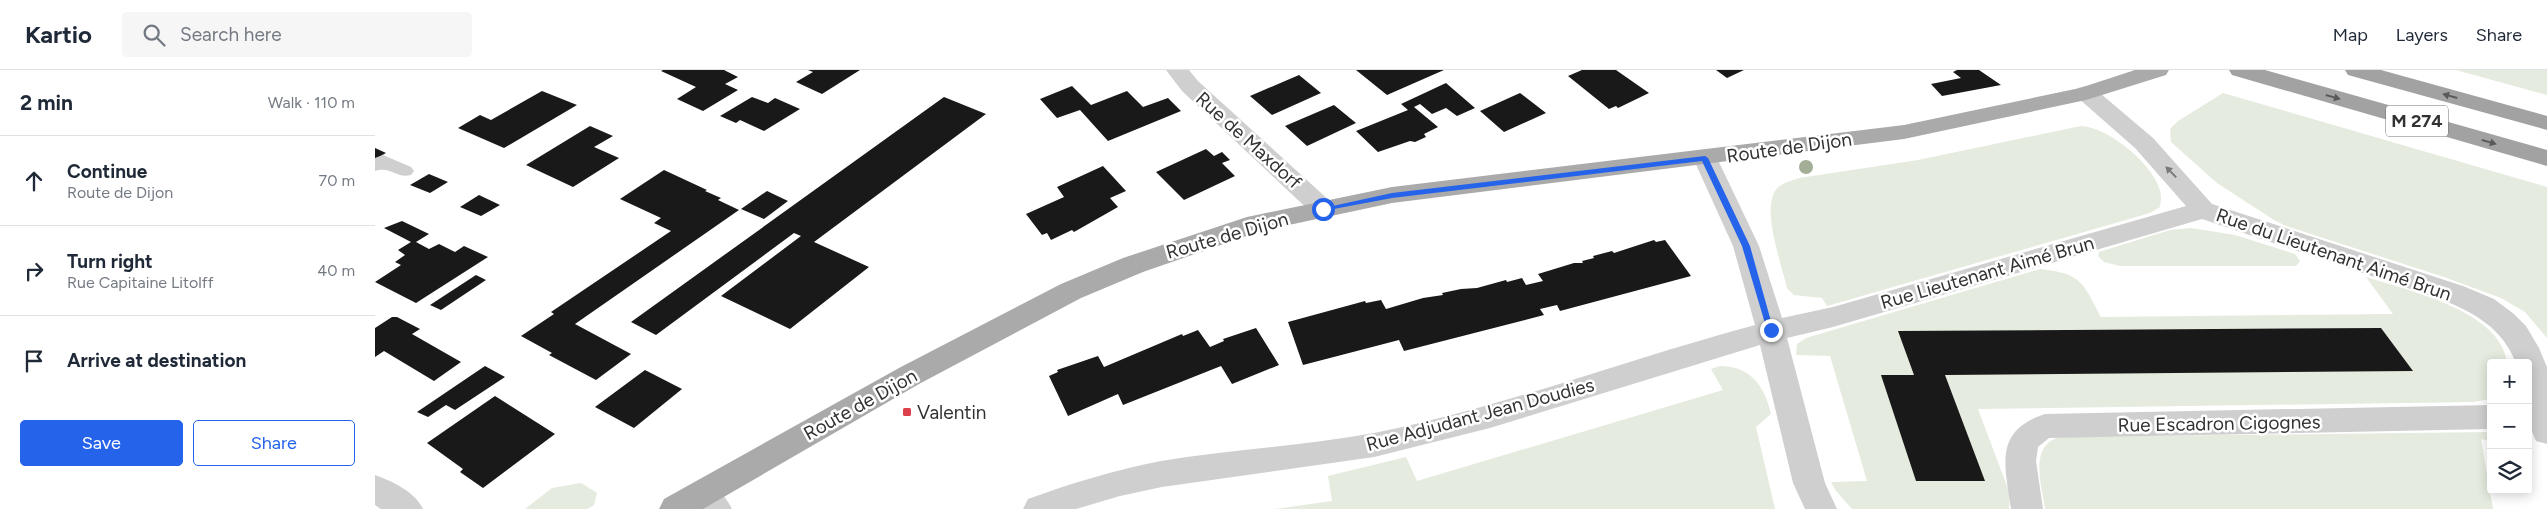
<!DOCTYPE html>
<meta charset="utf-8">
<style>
body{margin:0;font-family:Figtree,sans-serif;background:#f6f6f7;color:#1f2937}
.controls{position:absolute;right:15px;bottom:15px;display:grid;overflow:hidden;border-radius:5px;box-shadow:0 2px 12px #0003}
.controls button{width:45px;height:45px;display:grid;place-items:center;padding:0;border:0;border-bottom:1px solid #e0e1e3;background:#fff;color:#1f2937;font:25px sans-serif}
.stop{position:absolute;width:15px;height:15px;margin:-11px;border:4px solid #2563eb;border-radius:50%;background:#fff}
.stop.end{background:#2563eb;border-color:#fff;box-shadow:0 1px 5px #0008}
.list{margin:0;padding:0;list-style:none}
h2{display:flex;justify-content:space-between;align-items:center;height:65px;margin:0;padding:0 20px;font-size:21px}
h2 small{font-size:16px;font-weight:400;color:#747a83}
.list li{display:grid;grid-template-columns:32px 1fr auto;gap:15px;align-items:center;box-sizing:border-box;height:90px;padding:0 20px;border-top:1px solid #e0e1e3}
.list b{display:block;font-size:19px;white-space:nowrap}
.list p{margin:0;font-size:16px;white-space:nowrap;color:#747a83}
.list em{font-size:16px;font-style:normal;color:#747a83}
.actions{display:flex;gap:10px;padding:15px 20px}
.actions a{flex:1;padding:11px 0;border:1px solid #2563eb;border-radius:5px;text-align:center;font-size:18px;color:#2563eb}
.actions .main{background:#2563eb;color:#fff}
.icon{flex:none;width:28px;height:28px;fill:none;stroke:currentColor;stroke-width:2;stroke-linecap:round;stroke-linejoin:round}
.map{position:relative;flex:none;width:2172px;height:439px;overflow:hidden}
header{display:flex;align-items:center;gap:30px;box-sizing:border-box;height:70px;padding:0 25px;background:#fff;border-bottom:1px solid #e0e1e3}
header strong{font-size:24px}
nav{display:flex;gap:28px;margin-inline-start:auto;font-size:18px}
.search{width:350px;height:45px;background:#f6f6f7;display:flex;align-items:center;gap:12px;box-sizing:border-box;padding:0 18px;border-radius:5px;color:#747a83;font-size:19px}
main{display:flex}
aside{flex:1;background:#fff}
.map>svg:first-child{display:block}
.green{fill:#e5ebde}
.building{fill:#191919}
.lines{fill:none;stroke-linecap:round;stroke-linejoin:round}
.service{fill:#cfcfcf;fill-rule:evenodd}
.minor{fill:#cfcfcf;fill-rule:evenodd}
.primary{fill:#aaa;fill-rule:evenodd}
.trunk{fill:#a2a2a2;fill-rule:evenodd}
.tree{fill:#a2ae96}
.oneway{fill:#595959}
.oneway2{fill:#797979}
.route{fill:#2563eb}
.poi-dot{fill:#dd404a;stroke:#fff;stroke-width:2}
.labels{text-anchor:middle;stroke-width:5;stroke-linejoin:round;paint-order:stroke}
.shield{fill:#fff;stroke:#707070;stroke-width:1}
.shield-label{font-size:18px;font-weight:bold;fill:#323232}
.street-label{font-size:19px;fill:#323232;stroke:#fff}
.poi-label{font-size:19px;fill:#323232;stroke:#fff;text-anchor:start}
</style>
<header>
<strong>Kartio</strong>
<div class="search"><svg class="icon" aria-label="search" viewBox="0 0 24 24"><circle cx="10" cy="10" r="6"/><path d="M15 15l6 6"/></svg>Search here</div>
<nav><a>Map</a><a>Layers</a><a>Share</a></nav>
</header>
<main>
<aside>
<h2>2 min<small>Walk · 110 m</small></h2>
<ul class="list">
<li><svg class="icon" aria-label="ahead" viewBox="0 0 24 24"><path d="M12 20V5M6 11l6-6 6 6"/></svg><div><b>Continue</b><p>Route de Dijon</p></div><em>70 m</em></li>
<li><svg class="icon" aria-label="right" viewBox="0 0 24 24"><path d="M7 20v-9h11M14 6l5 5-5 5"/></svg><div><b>Turn right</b><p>Rue Capitaine Litolff</p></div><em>40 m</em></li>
<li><svg class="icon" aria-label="arrive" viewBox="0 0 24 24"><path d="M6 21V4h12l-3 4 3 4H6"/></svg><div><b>Arrive at destination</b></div></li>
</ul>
<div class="actions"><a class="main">Save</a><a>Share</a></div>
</aside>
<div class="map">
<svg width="2172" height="439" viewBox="0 0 2172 439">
<rect width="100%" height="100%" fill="#fff"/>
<!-- green -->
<g class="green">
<path d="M2081,0h91v25z"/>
<path d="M1848,23l324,94v151l-22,-26 -24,-14 -60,-22 -155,-50 -12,-6 -57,-37 -46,-41 -1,-13 8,-8z"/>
<path d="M1706,56c26,1 70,36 78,62 3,7 2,12 1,19l-10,6 -323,93 -5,-8 -28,-3 -7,-7c-5,-22 -25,-77 -12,-97 5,-8 16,-10 24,-13l119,-18z"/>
<path d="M1816,158l44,7 60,19 5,7 -4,5h-176l-16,-4 -6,-6 1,-4 71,-22z"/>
<path d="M1665,199c42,5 42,12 61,48l292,-3 -27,-37c41,13 136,34 141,86h-16v36l-18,3 -495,7 32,85 -1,15h-157l-16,-18 -5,-9 36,-1 -37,-125 -34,-1 1,-11 9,-6z"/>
<path d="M1345,296c30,0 45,20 51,48l-15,13 19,82h-500l57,-8 -4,-25 78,-19 11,24 306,-91 -12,-21z"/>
<path d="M2116,362v9l-10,-2 12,70h-448c-3,-23 -17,-64 15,-72z"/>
<path d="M206,413l16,10 -3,12 -7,4h-62l27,-21z"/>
</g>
<!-- building -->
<g class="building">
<path d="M288,0h61l14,7 -13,7 13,6 -35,21 -26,-12 19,-12 -35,-16z"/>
<path d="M433,0h52l-38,24 -26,-12 17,-10z"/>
<path d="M981,0h88l-57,25z"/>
<path d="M1207,0h34l33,23 -31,15 -2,-2 -7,3 -41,-33z"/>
<path d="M1341,0h28l-17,8z"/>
<path d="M1582,0h22l22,15 -59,11 -11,-12 30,-6 -8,-6z"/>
<path d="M924,5l22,18 -49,22 -22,-19z"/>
<path d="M1071,13l29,25 -18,8 -11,-8 -14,6 -12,-10 -6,3 24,20 -14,7 2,3 -11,5 -5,-1 -32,11 -22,-21 52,-21 -7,-6z"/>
<path d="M697,16l19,19 36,-14 16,16 25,-9 13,13 -73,30 -28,-31 -23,8 -17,-19z"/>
<path d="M167,21l35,14 -73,43 -46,-20 22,-13 11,5z"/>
<path d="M1145,23l26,20 -42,19 -24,-21z"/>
<path d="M377,27l16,6 7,-5 25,11 -36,22 -24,-11 -4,3 -16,-7z"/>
<path d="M569,27l42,17 -172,128 55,25 -79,62 -69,-33 80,-60 -7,-3 -138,102 -25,-13z"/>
<path d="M959,35l22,18 -49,23 -22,-20z"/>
<path d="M215,56l23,10 -19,11 25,11 -46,29 -47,-22z"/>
<path d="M0,78l11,5 -11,6z"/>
<path d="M831,79l8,7 8,-4 8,8 -8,3 13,13 -51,24 -28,-28z"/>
<path d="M728,96l23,25 -16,7 8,9 -44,25 -2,-2 -21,10 -4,-7 -5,2 -16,-21 38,-17 -7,-10z"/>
<path d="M289,100l43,20 -2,1 16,7 -3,2 21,10 -164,114 56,30 -35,26 -47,-25 3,-2 -31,-17 33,-22 -3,-2 120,-81 -17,-8 7,-5 -41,-19z"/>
<path d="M54,104l19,8 -18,11 -20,-8z"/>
<path d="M392,121l21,10 -24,18 -23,-10z"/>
<path d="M104,125l21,10 -19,11 -21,-9z"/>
<path d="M27,151l27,13 -13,8 13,7 10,-5 16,8 9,-6 24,11 -72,46 -41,-21 26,-17 -6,-3 10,-7 -7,-5 13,-8 -27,-14z"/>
<path d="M1279,170l2,2 9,-2 26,36 -131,35 -3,-6 -17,4 4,6 -140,36 -5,-11 -96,25 -15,-43 77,-21 1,2 15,-3 5,9 37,-11 20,-3 -1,-2 19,-4 16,-1 29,-8 1,2 15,-4 4,7 17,-4 -5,-7 36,-11h9l-1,-2 12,-3 -1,-2 19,-5 2,2z"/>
<path d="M101,205l10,5 -45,30 -11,-5z"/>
<path d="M17,247h5l23,12 -8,5 49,28 -27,19 -50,-30 -9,6v-29z"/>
<path d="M881,258l23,37 -47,19 -11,-18 -98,39 -5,-11 -50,22 -19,-40 9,-4 -1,-2 41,-14 6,11 78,-33 1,2 15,-6 12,17 14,-6 -1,-2z"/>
<path d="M2006,258l32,43 -468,4 40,106h-69l-35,-106h33l-16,-44z"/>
<path d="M110,296l20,11 -50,33 -9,-5 -18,12 -11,-5z"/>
<path d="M270,300l37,19 -48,39 -39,-21z"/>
<path d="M120,326l60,38 -72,54 -23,-16 3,-3 -36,-26z"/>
</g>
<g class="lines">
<!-- service -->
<path class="service" d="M8,85l28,12 3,4 -3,4c-15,4 -19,-9 -36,-4v-13z"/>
<!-- minor -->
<g class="minor">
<path d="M791,0h23l9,11 134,122 4,6 -4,6 -9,2 -9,-2 -132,-124z"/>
<path d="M1711,16l8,2 59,50 59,66 251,82 31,13 20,15 12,12 13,22 8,19v77l-11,-3c-12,-24 -8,-53 -8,-78h-12c-14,-35 -40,-49 -73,-63l-241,-81 -369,108 -46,11 38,145 12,26h-32l-12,-26 -33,-138 -270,83 -116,29 -212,30 -42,9 -44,13h-53l5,-10c44,-16 87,-29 133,-38 71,-12 143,-15 213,-28 130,-26 254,-74 381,-108l-22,-79 -40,-88 3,-5 9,-3 9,3 3,5 42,88 23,72 51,-11 353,-101 -51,-58 -57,-50 -4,-5 4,-5z"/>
<path d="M2116,335v24l-442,9 -11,9 -2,14 7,48h-32c-6,-43 -18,-78 34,-95z"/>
<path d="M0,405c17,6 40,17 48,34h-42l-6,-4z"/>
<path d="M326,411c15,5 24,14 31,28h-37l-10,-15 5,-9z"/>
</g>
<!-- primary -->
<path class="primary" d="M1760,0h34l-3,5 -80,25 -182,39 -512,64 -131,28 -118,41 -62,26 -162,86 -216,125h-44l5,-10 235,-131 162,-84 62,-26 124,-41 145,-30 512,-62 176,-37z"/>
<!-- trunk -->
<g class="trunk">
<path d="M1854,0h36l282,80v16l-315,-91z"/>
<path d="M1970,0h36l166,46v14l-199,-55z"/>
</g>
</g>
<!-- trees -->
<circle class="tree" cx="1431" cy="97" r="7"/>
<!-- one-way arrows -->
<defs><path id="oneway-solid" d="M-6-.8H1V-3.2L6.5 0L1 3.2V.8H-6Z" transform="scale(1.25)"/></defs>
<g class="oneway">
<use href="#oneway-solid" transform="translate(2075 26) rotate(-164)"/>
<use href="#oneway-solid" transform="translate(1958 27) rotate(16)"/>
<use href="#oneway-solid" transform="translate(2114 72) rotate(16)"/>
</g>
<use class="oneway2" href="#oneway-solid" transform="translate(1796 102) rotate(-134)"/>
<!-- route -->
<path class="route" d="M1330,86l3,2 42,88 24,86 -7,-2 -25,-84 -40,-85 -310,37 -69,13 -4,-2 73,-16z"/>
<!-- markers -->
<rect class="poi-dot" x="527" y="337" width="10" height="10" rx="2.5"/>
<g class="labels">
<!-- shield labels -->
<rect class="shield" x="2011" y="35.5" width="62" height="31" rx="4"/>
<g class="shield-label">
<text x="2042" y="57">M 274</text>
</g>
<!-- street labels -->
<g class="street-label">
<text transform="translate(874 70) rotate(42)" y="7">Rue de Maxdorf</text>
<text transform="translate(1414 77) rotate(-8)" y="7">Route de Dijon</text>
<text transform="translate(852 165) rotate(-16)" y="7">Route de Dijon</text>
<text transform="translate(1959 184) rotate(19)" y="7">Rue du Lieutenant Aimé Brun</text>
<text transform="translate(1612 202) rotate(-16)" y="7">Rue Lieutenant Aimé Brun</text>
<text transform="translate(485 334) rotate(-29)" y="7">Route de Dijon</text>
<text transform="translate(1105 344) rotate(-15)" y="7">Rue Adjudant Jean Doudies</text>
<text transform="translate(1844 353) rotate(-1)" y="7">Rue Escadron Cigognes</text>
</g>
<!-- poi labels -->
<g class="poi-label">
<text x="542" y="349">Valentin</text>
</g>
</g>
</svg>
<div class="controls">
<button>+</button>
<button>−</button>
<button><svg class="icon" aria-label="layers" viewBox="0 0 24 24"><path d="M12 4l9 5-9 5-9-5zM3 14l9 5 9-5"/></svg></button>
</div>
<div class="stop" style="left:948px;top:139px"></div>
<div class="stop end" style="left:1396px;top:260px"></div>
</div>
</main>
